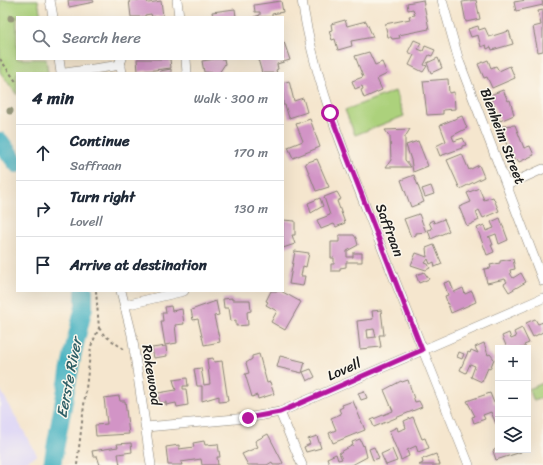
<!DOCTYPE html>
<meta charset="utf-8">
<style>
body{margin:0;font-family:Sriracha,sans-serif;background:#f6f6f7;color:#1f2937}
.controls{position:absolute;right:12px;bottom:12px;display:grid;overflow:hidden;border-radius:0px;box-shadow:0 4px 16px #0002}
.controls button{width:36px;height:36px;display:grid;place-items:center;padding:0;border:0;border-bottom:1px solid #e0e1e3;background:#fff;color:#1f2937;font:20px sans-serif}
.stop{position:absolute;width:12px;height:12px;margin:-9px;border:3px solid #b5179e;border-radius:50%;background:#fff}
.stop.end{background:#b5179e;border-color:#fff;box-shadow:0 1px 4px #0008}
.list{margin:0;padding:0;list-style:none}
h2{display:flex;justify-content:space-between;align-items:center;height:52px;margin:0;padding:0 16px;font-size:17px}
h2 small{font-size:13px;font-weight:400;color:#747a83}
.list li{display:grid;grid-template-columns:26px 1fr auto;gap:12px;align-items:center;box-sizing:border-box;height:56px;padding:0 16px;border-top:1px solid #e0e1e3}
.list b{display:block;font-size:15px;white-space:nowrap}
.list p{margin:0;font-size:13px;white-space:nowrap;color:#747a83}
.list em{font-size:13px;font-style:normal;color:#747a83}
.icon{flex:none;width:22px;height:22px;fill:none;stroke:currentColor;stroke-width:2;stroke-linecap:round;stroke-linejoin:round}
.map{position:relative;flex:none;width:543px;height:465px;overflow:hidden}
.search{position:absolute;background:#fff;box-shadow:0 4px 16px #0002;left:16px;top:16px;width:268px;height:44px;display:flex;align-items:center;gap:10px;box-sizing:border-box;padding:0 14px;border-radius:0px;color:#747a83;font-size:15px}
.panel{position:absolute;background:#fff;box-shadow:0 4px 16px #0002;left:16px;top:72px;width:268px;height:220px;border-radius:0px}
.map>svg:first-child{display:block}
.built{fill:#ddd5f6}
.green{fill:#acd17b;stroke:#64764c}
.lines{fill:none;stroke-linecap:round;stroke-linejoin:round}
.river{stroke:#43b0c0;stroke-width:18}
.building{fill:#d294c6;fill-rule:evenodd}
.minor-casing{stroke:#888175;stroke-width:10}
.path{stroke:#888175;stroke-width:2;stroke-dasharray:3 3;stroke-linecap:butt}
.minor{stroke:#fff;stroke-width:9}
.tree{fill:#999a7e}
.route{stroke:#b5179e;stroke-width:5}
.labels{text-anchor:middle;stroke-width:3;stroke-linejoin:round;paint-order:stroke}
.street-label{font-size:14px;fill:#1c1c1c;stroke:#fbf7ec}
.water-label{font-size:15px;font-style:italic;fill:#2e5f66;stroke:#fbf7ec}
</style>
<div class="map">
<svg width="543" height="465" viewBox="0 0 543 465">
<rect width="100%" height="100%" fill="#fbf7ec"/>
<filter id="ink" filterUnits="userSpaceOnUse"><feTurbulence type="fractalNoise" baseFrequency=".025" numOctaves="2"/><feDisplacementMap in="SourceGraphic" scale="8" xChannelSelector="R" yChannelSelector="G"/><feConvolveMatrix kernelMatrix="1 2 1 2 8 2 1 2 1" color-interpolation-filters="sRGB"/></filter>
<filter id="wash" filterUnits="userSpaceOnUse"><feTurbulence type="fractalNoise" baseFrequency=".012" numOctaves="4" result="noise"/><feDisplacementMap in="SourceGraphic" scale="16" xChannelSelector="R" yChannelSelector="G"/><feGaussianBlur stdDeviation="0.9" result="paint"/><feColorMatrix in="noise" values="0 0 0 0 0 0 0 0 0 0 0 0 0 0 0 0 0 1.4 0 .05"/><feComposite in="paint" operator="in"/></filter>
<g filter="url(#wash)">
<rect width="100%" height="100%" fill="#f5e6ce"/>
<!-- built -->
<path class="built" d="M0,389l37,66 -13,8 -24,2z"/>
<!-- green -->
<g class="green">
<path d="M0,0h38l3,17h-24v42h29l2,14h-31v22l-17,-23z"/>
<path d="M395,91l9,25 -49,19 -10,-25z"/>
<path d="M543,383v18l-2,-3 -7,3 -5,-12z"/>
</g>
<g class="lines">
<!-- river -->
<g class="river">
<path d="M0,141l17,23"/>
<path d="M52,465l21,-113 11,-45v-16"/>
</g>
</g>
<g id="blocks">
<!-- building -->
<g class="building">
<path d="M68,0h25l1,2 -25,5z"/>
<path d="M129,0h16l3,3 13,-2 2,15 -11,1 -1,-3 -6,1v2h-14z"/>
<path d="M423,0l6,29 -30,6 1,3 -8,1 -1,-2h-3l-3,-13 25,-5 -1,-3 6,-1 -2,-6 -5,1 -1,-7z"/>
<path d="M476,0l4,19 -14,3 -4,-20z"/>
<path d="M526,0h16l1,5 -27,6 -2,-9z"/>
<path d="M281,1l2,11 -11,2v3h-18l6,-2v-3h-5l-1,-7z"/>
<path d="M235,9l1,8h-23l-1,-5z"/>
<path d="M543,10v41l-5,1 -5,-25 8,-2 -3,-14z"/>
<path d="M345,20l2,6 19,-5 7,16 -22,4 1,5 -14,4 -3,-11 -3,1 -3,-9 3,-1 -1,-6z"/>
<path d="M478,26l1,4 6,-2 4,9 20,-6 4,13 -21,6 -1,-3 -4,2 -1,-4 -5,2 -3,-12 -7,2 -3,-8z"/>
<path d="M414,40l7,3 -3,6 5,2 2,-5 10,4 -3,6 -3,-1 -5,10 3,1 -4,6 -14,-7 5,-10 -6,-3z"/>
<path d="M283,42h1l6,18 -13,4 1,5 -2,1 1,3h-15l-4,-14h25z"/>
<path d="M369,52l6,13 7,-3 5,12 -10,5 5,11 -18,8 -3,-8 2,-1 -1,-3 -7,3 -3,-8 11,-4 -8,-21z"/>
<path d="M438,58l4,10 -11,5 -4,-10z"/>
<path d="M137,59h33l1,9 -33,4z"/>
<path d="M215,59h9l1,5 -6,9 -15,-1 -2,-11z"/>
<path d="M488,60l3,8 5,-2 3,5 11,-5 5,12 -23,10 -5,-11 -3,1 -6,-14z"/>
<path d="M171,69v4h-11v-2z"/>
<path d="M448,79l1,14 5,-1 1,17 -12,1v4l-16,1 -4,-34z"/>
<path d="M289,81l5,20 9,-3 4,14 -18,6 -4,-13h-2v-22z"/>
<path d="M503,90l5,11 2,-1 4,15 -14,6 -10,-26z"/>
<path d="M462,116l5,12 -15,8 2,5 9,-3 3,7 -4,1v2l-22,8 -4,-10 10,-5 -6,-16z"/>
<path d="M310,119l10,28 -27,11 -5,-11 15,-6 -7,-17z"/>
<path d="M515,125l9,23 6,-2 4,9 -15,7 -2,-3 -3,1 -11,-24 -1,-10z"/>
<path d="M410,129l-5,8v23l6,7h-25l5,-7 -1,-23 -5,-7z"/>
<path d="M418,141l10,25 -15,6 -2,-12 -5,-15z"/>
<path d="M462,154l7,16 10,-5 5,12 -24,12 -13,-29z"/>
<path d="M317,159l12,28 -13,4 -11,-28z"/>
<path d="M414,175l10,27 -13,5 -10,-27z"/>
<path d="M431,186l3,8 -9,3 -3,-8z"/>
<path d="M479,188l5,12 9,-3 6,14 -16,7 -4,-8 -3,2 3,8 -12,6 -8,-19 12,-5 -4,-9z"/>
<path d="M337,192l4,7 -4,2 8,22 -9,4 -2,-3 -13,5 -4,-9 13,-5 -6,-18z"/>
<path d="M320,198l3,8 -12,7 -3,-10z"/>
<path d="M419,214l7,18 -10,1v2l-5,2 -7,-18z"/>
<path d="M500,218l8,22 -9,4 -3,-10 -8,3h2l3,8h-2l3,7 -7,3 -10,-27 7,-3 2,6 8,-3 -3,-6z"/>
<path d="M444,219l5,12 -18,8 -3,-9 4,-1 -3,-7 4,-2 1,3z"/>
<path d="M283,220l12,1v14h-3l3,9 -12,4z"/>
<path d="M339,235h15l2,3 2,7 -11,6v6h6v-4h9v9h-16v5l-6,1v3h-9v-7h3v-6h-3v-16h8z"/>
<path d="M434,245l8,19 -7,3 -1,-5 -4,2 -2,-5 -3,4 3,1 2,4 -4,2 -15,-5 5,-12 11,4 -1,-9z"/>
<path d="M295,251l14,2 -3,14 -3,-1 -2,10h4l-2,10 -14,-2z"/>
<path d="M513,259l2,10 -5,1 1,5 2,3 8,-5 5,9 -17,10 -5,-8 3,-2 -2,-3 -18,4 -3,-14 7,-1 -1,-3 10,-2v-2z"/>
<path d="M424,272l5,7 -10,4 -3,-8z"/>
<path d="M450,281l4,11 9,-4 2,6 7,-3 4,11 -25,11 -6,-17 3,-1 -4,-12z"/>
<path d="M271,291h10l20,11 -16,28 -14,-8 6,-11 -11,-6 2,-3 -2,-1z"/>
<path d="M232,298v2h18l1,11 -4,1 1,13 -12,1v-6l-5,1 -2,-13h-5l-1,-9z"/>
<path d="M216,301l3,14 -5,1 6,26 -16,3 -6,-26 -5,1 -2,-10z"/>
<path d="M171,306l1,5 10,-2 2,15 -9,1 2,18 -12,2 -4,-24h2l-1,-8h4l-1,-6z"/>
<path d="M381,310l3,25h-5l2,12 -21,2 -3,-28 16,-2 -1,-8zM374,329l2,8 -8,1 -1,-8z"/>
<path d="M535,319l3,5 5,-2v10l-10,5 -7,-14z"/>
<path d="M522,328l7,15 -5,2 2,3h-19l-5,-12 7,-3 2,6 5,-2 -2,-5z"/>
<path d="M484,343l4,12 2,-1 4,5 -4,10 -2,-1 -6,14 -11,-5 4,-11 -5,-2 -4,9 -6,-3 8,-18 2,1 1,-3 7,3 -3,-6z"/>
<path d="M166,346l1,10 -13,2 -2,-10z"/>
<path d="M459,352l5,2 -2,5 -5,-2z"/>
<path d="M259,354l8,29 3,-1 4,12 -16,5 -1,-4 -5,2 -7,-23 4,-1 -3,-10 6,-4v-3z"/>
<path d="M280,356l25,6 -3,11 -25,-6z"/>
<path d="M213,358l1,4 8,-1 6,40 -9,1v-6l-17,5v-15h-5l-3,-17 7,-1 3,17 6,-1 -3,-25z"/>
<path d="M311,369l4,8 -8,4 -4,-9z"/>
<path d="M187,378l1,8h-5v3h3l2,16 -11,2 -1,-4 -10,2v-3l-6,1 -2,-10 18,-3 -3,-10z"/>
<path d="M408,380l7,22 4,-1 3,6 -48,20 -3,-7 22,-9 -9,-21 17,-9 1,1z"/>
<path d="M364,391l3,7 -6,2 -3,-7z"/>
<path d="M490,393l4,10h4v20l-2,1 -5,-12 -8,3 2,4 -11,4 -2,-6 3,-1 -8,-15z"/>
<path d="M119,396l1,5h5l4,33 -33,2 -1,-11 12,-1 -3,-26z"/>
<path d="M353,401l12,29 -32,13 -4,-10 7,-3 -5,-12 10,-4 -2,-5 4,-2 -1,-2z"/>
<path d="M413,417l9,22 3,-1 4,10 -11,4 -2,-6 -9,4 2,6 -8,4 -12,-29 8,-4 1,4 8,-3 -2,-7z"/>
<path d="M268,434l15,29 -3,2h-7l-1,-3 -5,3h-19l-6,-11 16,-7 -3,-6z"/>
<path d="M317,436l4,12 -15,4 -2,-5 6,-3 -2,-5z"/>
<path d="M360,439l3,7 1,-1 3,12 -15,8h-22l-3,-7 9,-4 2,6 4,-1 -3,-6 14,-8 -1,-3z"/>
<path d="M204,441l1,4 13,-1 2,13h-3l1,8h-16l-1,-6 -20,3 1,3h-14l-2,-18 13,-2v4l15,-2 -1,-4z"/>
<path d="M131,443l1,9 -14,2 2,11h-20l-3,-9h-4l-1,-5 26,-4 -1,-3z"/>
<path d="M374,447l5,11 -6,2 -4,-11z"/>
<path d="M498,447v3h22l1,2 -25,8 -3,-9z"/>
<path d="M392,449l5,12 -11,4 -5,-11z"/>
<path d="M436,454l4,11h-21l4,-2 -1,-4z"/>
</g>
</g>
</g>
<g filter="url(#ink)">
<use href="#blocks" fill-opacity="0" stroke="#888175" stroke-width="1"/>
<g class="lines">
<defs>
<g id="minor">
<path d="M50,0l3,17"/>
<path d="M177,0l2,17"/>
<path d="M302,0c12,81 44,157 74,233 31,77 62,155 93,232"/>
<path d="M442,0l17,61 84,220"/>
<path d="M59,59l2,14"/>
<path d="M122,59l-2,2 2,12"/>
<path d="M186,59l1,14"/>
<path d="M65,73l56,-8"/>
<path d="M507,185l36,-16"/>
<path d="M121,291l11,44 19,130"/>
<path d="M125,305l59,-14"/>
<path d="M280,412l22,53"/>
<path d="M146,427l101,-9 33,-6 263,-114"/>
</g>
</defs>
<!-- minor casing -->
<use href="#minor" class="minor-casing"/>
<!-- path -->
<g class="path">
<path d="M0,59l17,24"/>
<path d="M99,328l5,7 21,15"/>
<path d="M77,465l14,-119 8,-18 -3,-37"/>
</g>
<!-- minor -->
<use href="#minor" class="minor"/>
</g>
<!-- trees -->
<g class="tree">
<circle cx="11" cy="18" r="3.5"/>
<circle cx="10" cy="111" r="3.5"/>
</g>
</g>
<g class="lines" filter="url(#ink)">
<!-- route -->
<path class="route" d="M248,418l32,-6 142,-62 -92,-237"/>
</g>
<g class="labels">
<!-- street labels -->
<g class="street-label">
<text transform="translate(503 136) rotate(69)" y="5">Blenheim Street</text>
<text transform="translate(390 230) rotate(69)" y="5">Saffraan</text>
<text transform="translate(344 369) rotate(-24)" y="5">Lovell</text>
<text transform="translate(152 375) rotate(81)" y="5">Rokewood</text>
</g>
<!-- water labels -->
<g class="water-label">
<text transform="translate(69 378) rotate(-79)" y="5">Eerste River</text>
</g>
</g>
</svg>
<div class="controls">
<button>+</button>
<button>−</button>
<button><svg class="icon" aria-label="layers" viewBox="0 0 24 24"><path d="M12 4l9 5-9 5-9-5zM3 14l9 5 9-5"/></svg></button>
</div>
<div class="stop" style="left:330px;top:113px"></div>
<div class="stop end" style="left:248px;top:418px"></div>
<div class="search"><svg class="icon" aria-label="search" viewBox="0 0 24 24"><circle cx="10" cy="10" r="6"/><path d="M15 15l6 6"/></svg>Search here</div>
<section class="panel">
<h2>4 min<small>Walk · 300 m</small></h2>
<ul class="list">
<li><svg class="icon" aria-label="ahead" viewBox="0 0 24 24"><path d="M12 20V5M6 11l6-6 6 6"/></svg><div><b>Continue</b><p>Saffraan</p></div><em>170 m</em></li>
<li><svg class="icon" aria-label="right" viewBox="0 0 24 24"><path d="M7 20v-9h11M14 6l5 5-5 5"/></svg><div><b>Turn right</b><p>Lovell</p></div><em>130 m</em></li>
<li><svg class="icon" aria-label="arrive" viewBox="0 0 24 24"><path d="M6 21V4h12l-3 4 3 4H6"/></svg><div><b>Arrive at destination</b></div></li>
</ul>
</section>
</div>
